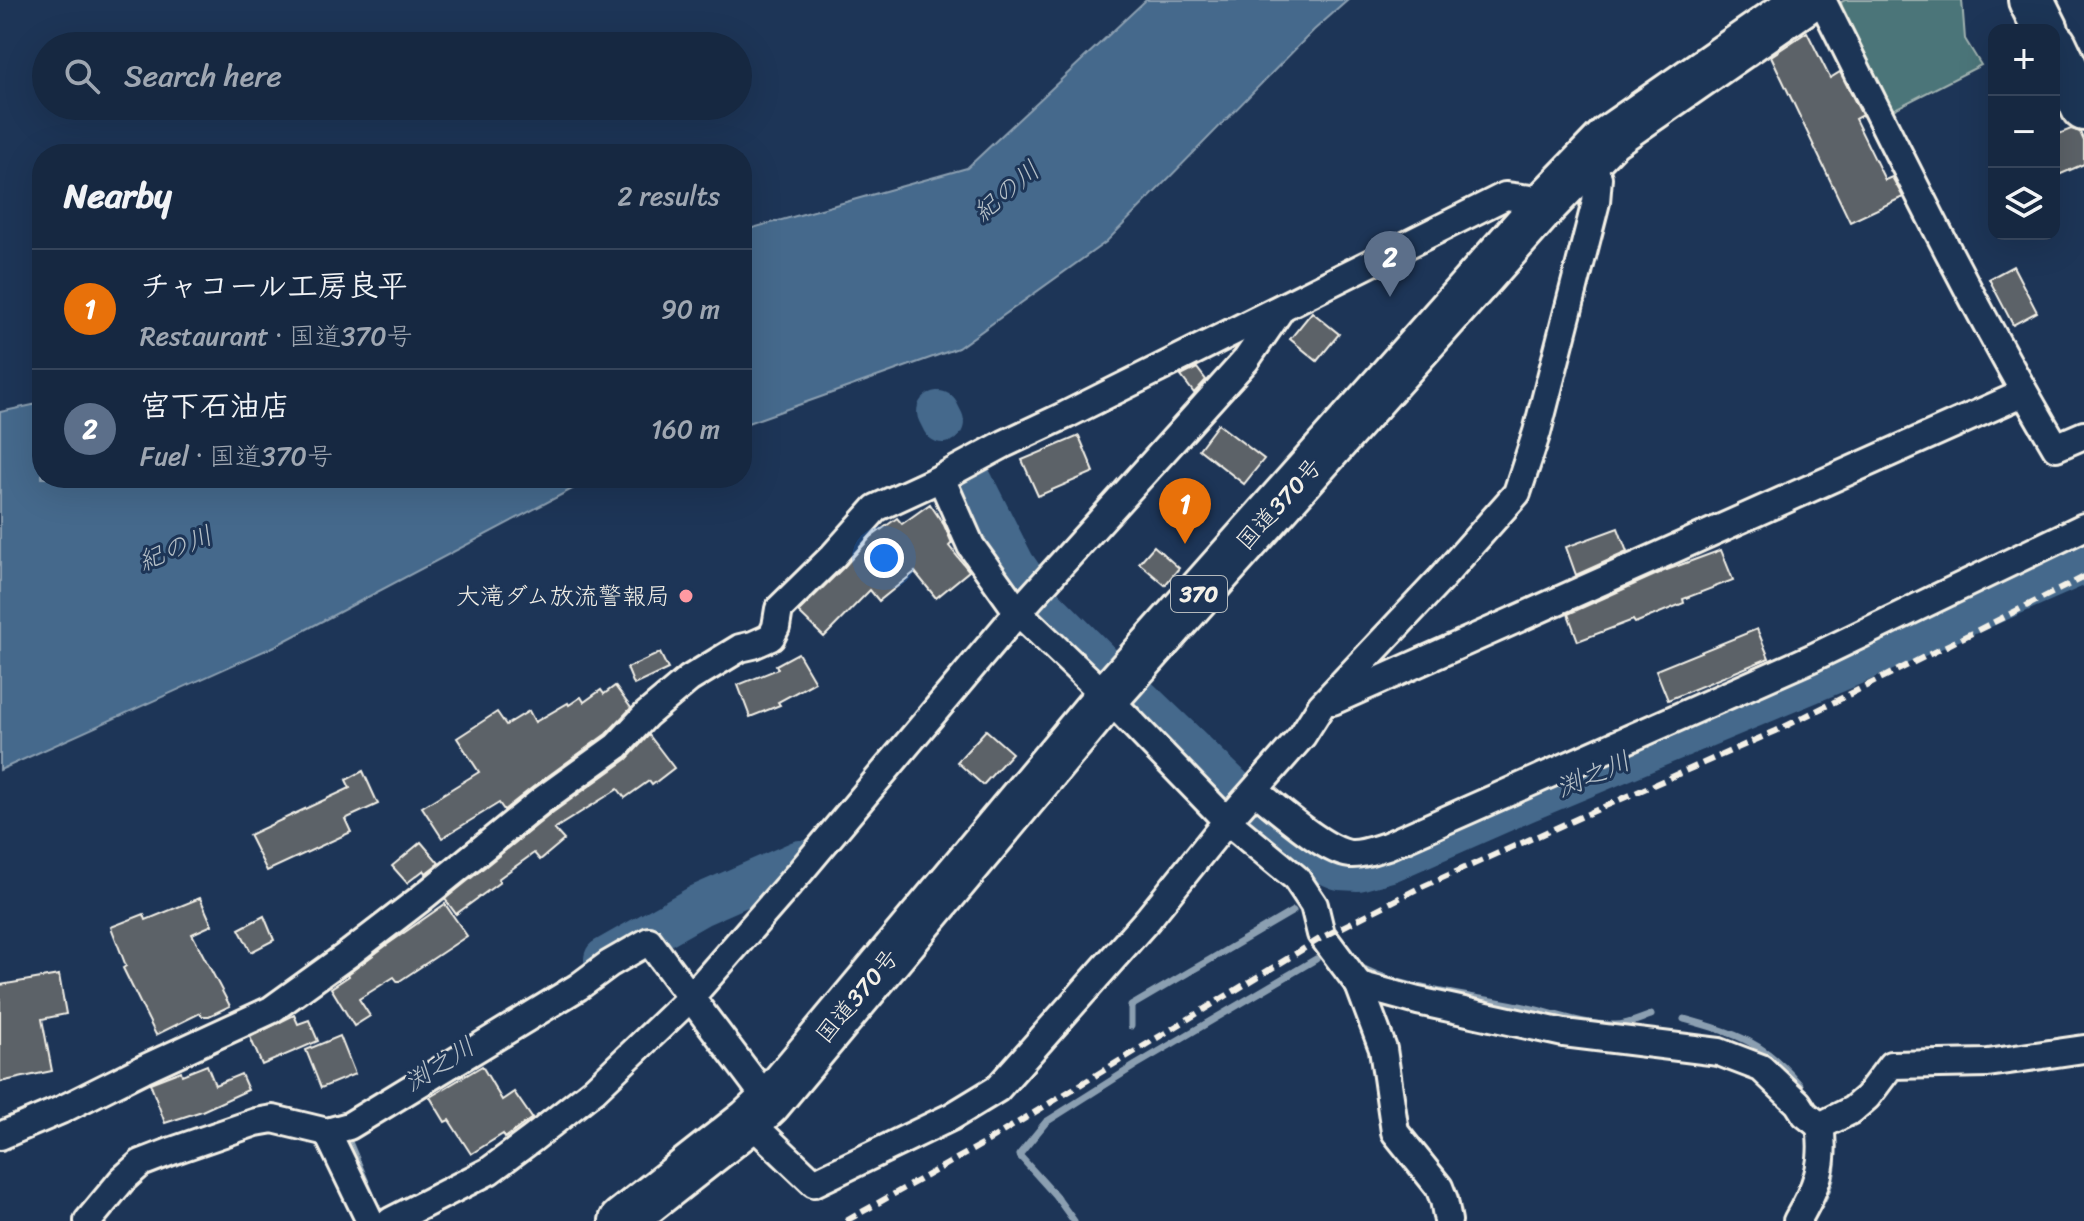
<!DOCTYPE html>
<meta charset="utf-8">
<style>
body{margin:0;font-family:Sriracha,"Klee One",sans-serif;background:#1f3048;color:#f1f3f6}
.controls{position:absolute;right:24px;top:24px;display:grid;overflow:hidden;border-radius:16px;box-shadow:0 8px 32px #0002}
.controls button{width:72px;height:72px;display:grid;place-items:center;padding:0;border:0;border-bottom:2px solid #35445a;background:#162841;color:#f1f3f6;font:40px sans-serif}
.you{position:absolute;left:884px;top:558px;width:28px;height:28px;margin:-20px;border:6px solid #fff;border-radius:50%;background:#1a73e8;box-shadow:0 0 0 12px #1a73e833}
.badge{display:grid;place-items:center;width:52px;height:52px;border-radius:50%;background:#db2777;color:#fff;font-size:26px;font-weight:700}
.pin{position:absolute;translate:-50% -66px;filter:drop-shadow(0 2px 4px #0008)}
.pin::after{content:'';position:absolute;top:42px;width:28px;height:24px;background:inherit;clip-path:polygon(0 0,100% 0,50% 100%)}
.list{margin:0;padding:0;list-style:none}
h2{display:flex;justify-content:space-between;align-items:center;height:104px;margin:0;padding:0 32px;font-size:34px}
h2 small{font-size:26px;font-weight:400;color:#9ea6b1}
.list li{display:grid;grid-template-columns:52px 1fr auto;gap:24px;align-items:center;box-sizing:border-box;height:120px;padding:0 32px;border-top:2px solid #35445a}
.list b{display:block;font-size:30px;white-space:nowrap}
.list p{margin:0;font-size:26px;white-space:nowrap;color:#9ea6b1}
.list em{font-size:26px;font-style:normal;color:#9ea6b1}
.icon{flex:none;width:44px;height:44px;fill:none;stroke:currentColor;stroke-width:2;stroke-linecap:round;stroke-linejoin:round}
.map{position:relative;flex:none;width:2084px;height:1221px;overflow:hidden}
.search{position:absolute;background:#162841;box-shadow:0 8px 32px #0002;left:32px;top:32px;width:720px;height:88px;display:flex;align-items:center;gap:20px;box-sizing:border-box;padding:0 28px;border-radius:44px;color:#9ea6b1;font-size:30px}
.panel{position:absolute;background:#162841;box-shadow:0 8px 32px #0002;left:32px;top:144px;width:720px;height:344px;border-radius:32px}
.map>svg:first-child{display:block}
.green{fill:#4c7479;stroke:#a0b2b0;stroke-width:2}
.water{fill:#45698c;stroke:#8b9fb1;stroke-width:2}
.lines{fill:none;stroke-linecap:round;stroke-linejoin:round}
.stream{stroke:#8b9fb1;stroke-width:7}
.river{stroke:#45698c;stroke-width:42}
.building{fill:#5c6268;stroke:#f4f1e8;stroke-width:2}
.minor-casing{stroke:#f4f1e8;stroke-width:32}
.trunk-casing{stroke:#f4f1e8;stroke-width:50}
.minor{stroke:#1d3557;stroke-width:26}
.trunk{stroke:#1d3557;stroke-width:44}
.rail{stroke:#f4f1e8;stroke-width:6;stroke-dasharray:12 6;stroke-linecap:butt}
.poi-dot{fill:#ff9aa2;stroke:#1d3557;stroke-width:3}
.labels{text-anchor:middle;stroke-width:6;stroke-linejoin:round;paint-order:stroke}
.shield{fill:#1d3557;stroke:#b4b9bc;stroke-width:2}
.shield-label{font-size:22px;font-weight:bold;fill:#f4f1e8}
.street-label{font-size:24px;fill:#f4f1e8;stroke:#1d3557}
.poi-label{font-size:24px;fill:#f4f1e8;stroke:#1d3557;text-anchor:end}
.water-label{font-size:26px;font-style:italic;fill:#b7c1c8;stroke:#1d3557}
</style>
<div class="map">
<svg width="2084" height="1221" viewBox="0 0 2084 1221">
<rect width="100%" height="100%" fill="#1d3557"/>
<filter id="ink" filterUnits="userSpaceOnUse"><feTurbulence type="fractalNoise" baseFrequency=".0125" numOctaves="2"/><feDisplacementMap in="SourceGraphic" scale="16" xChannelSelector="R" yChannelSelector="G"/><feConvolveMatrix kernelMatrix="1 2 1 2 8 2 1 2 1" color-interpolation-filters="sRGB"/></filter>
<g filter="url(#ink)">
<!-- green -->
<path class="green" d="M1845,0h117l3,39 16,26 -90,46 -49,-102 -1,-7z"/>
<!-- water -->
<g class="water">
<path d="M1146,0h202l-34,30 -208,212 -148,106 -216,77v-194l225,-63z"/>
<path d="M42,403v75h551l-318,168 -275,124v-358z"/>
</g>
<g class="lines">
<!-- stream -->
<g class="stream">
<path d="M1355,964c42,26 119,32 169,43 29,6 61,19 91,18 13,0 24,-6 36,-10"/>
<path d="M1684,1019c53,15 79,22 116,66"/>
<path d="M1131,1026v-20l162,-95"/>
<path d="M347,1137l24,57"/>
<path d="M1816,1212c13,-21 19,-38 17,-63"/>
<path d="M1074,1221l-19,-26 -36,-40 27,-33 90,-57 180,-106"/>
</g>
<!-- river -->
<g class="river">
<path d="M938,412l5,10"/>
<path d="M970,478l44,87 27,39 62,62"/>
<path d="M1140,700l141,135 39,26 19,8 19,1 32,-9 134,-59 321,-134 239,-105"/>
<path d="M605,959l95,-54 100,-44"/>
</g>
</g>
<!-- building -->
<g class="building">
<path d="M1807,32l23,46 10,-6 22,43 -7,4 30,61 7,-3 11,20 -53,25 -79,-166z"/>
<path d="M2071,129l9,3 4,9v23l-30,13v-41z"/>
<path d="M2013,266l24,46 -24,13 -24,-46z"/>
<path d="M1312,312l27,22 -22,27 -27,-22z"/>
<path d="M1197,368l9,12 -12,13 -13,-17z"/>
<path d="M1218,424l46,35 -20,25 -45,-35z"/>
<path d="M1079,436l15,36 -56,24 -16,-36z"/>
<path d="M930,504l14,21 8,18 -3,3 20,25 -33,27 -21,-26 -36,29 -9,-11 -46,47 -26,-25 46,-45 27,-30 26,-19 5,6z"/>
<path d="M1618,528l9,24 -51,23 -10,-28z"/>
<path d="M1154,546l25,22 -14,17 -26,-22z"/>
<path d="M1721,550l12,30 -50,19 1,4 -49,20 -2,-3 -55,21 -10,-27 96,-43z"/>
<path d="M1757,629l12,29 -101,42 -12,-30z"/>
<path d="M660,653l8,16 -34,16 -7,-17z"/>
<path d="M798,653l17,29 -37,20 2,3 -30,12 -12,-32 40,-16 -2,-4z"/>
<path d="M615,686l16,22 -25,26 -73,53 -29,23 -5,-7 -57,35 -20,-31 57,-35 -22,-34 40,-26 9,13 23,-14 6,11 33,-19 1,2 12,-8 3,5 17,-12 3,4z"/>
<path d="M986,730l26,23 -29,32 -26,-23z"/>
<path d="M649,735l25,33 -22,17 -3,-4 -24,17 -7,-9 -64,40 10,11 -24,20 -6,-7 -36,26 2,3 -44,32 -11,-15 107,-86 75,-54z"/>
<path d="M363,771l15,33 -33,15 6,13 -84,39 -18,-36 101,-47 -4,-8z"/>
<path d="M421,842l18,21 -13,10 -2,-3 -17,13 -15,-17z"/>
<path d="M200,898l12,27 -20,9 38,72 -21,10h-7l-2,-3 -44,22 -33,-67 3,-2 -15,-39 33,-13 2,6z"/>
<path d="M445,904l22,32 -69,46 -4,-5 -35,22 11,17 -16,10 -23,-38 18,-12 -1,-2 40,-30z"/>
<path d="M264,916l10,24 -23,12 -12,-23z"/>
<path d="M59,975l7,39 -24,5 10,52 -52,11v-97z"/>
<path d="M294,1015l4,9 11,-4 9,21 -56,24 -12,-28z"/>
<path d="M340,1036l15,38 -34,14 -15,-38z"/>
<path d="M207,1065l8,20 26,-11 7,16 -46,21 -37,12 -15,-40 31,-12 1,4z"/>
<path d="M482,1066l20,34 12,-8 18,26 -27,20 -2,-4 -32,20 -22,-34 -4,2 -15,-25z"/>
</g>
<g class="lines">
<defs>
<g id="minor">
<path d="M1822,0c75,150 148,302 234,447l28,-12"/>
<path d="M941,478l30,68 47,66 89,85 120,124 69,57 18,27 7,29 38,51 24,64 12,83 44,55 5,13 4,21"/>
<path d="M1333,701l691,-308"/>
<path d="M1255,791c24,18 68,59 95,63 12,1 26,-5 37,-8l427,-189 270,-130"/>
<path d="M1359,985l59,16 146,32 155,19 42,16 37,35 7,11 15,12"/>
<path d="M749,1121l65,62 137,-66 46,-28 151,-170 79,-98 75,-85 19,-30 119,-126 77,-87 20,-61 59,-230 2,-24 -16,-12"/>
<path d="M327,1132l43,89"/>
<path d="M0,1136l61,-26 82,-41 128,-59 79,-57 69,-53 123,-100 75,-54 29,-31 43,-36 51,-31 13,-3 18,-8 5,-10 3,-18 54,-53 43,-48 65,-30 63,-34 62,-29 439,-219 43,5"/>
<path d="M88,1221l34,-41 19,-17 31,-12 84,-29 17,-3 54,13 22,-6 229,-139 31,-23 40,-23c39,54 80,107 120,161"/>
<path d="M391,1221l98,-50 43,-32 62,-49 96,-92 110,-126 218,-260 228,-252 33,-48"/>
<path d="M1797,1221c19,-33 29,-57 23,-95l32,-16 15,-13 24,-32 97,-2 96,-14"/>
</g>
<g id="trunk">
<path d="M2031,0l15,30"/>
<path d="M2054,45l30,63"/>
<path d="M622,1221l127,-100 20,-19 338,-405 441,-496 62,-64 197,-137"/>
</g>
</defs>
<!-- minor casing -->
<use href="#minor" class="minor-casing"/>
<!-- trunk casing -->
<use href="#trunk" class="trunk-casing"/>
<!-- minor -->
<use href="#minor" class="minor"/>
<!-- trunk -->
<use href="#trunk" class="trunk"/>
<!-- rail -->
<path class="rail" d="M846,1221l135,-76 342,-208 94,-48 359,-158 308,-154"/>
</g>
</g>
<!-- markers -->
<circle class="poi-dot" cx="686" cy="596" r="8"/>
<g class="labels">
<!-- shield labels -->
<rect class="shield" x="1171" y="576" width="56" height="36" rx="6"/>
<g class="shield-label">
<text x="1199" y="602">370</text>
</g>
<!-- street labels -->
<g class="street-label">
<text transform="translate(1279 504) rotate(-48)" y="8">国道370号</text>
<text transform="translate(857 996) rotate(-50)" y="8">国道370号</text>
</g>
<!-- poi labels -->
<g class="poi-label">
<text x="670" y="604">大滝ダム放流警報局</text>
</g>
<!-- water labels -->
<g class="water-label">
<text transform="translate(1006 191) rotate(-40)" y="9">紀の川</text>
<text transform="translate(175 548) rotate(-22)" y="9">紀の川</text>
<text transform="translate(1593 774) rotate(-23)" y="9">渕之川</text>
<text transform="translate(439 1064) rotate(-32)" y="9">渕之川</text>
</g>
</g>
</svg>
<div class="controls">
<button>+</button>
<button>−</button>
<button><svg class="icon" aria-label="layers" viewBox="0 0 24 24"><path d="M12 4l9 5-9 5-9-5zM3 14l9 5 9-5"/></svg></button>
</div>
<div class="you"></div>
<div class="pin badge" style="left:1185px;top:544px;background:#e8710a">1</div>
<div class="pin badge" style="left:1390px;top:297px;background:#5c6f8a">2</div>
<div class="search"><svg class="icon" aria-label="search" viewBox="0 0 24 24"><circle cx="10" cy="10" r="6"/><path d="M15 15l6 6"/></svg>Search here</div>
<section class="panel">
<h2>Nearby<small>2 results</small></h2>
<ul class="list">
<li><span class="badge" style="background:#e8710a">1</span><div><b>チャコール工房良平</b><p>Restaurant · 国道370号</p></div><em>90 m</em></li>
<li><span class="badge" style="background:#5c6f8a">2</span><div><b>宮下石油店</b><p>Fuel · 国道370号</p></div><em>160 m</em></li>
</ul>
</section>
</div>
